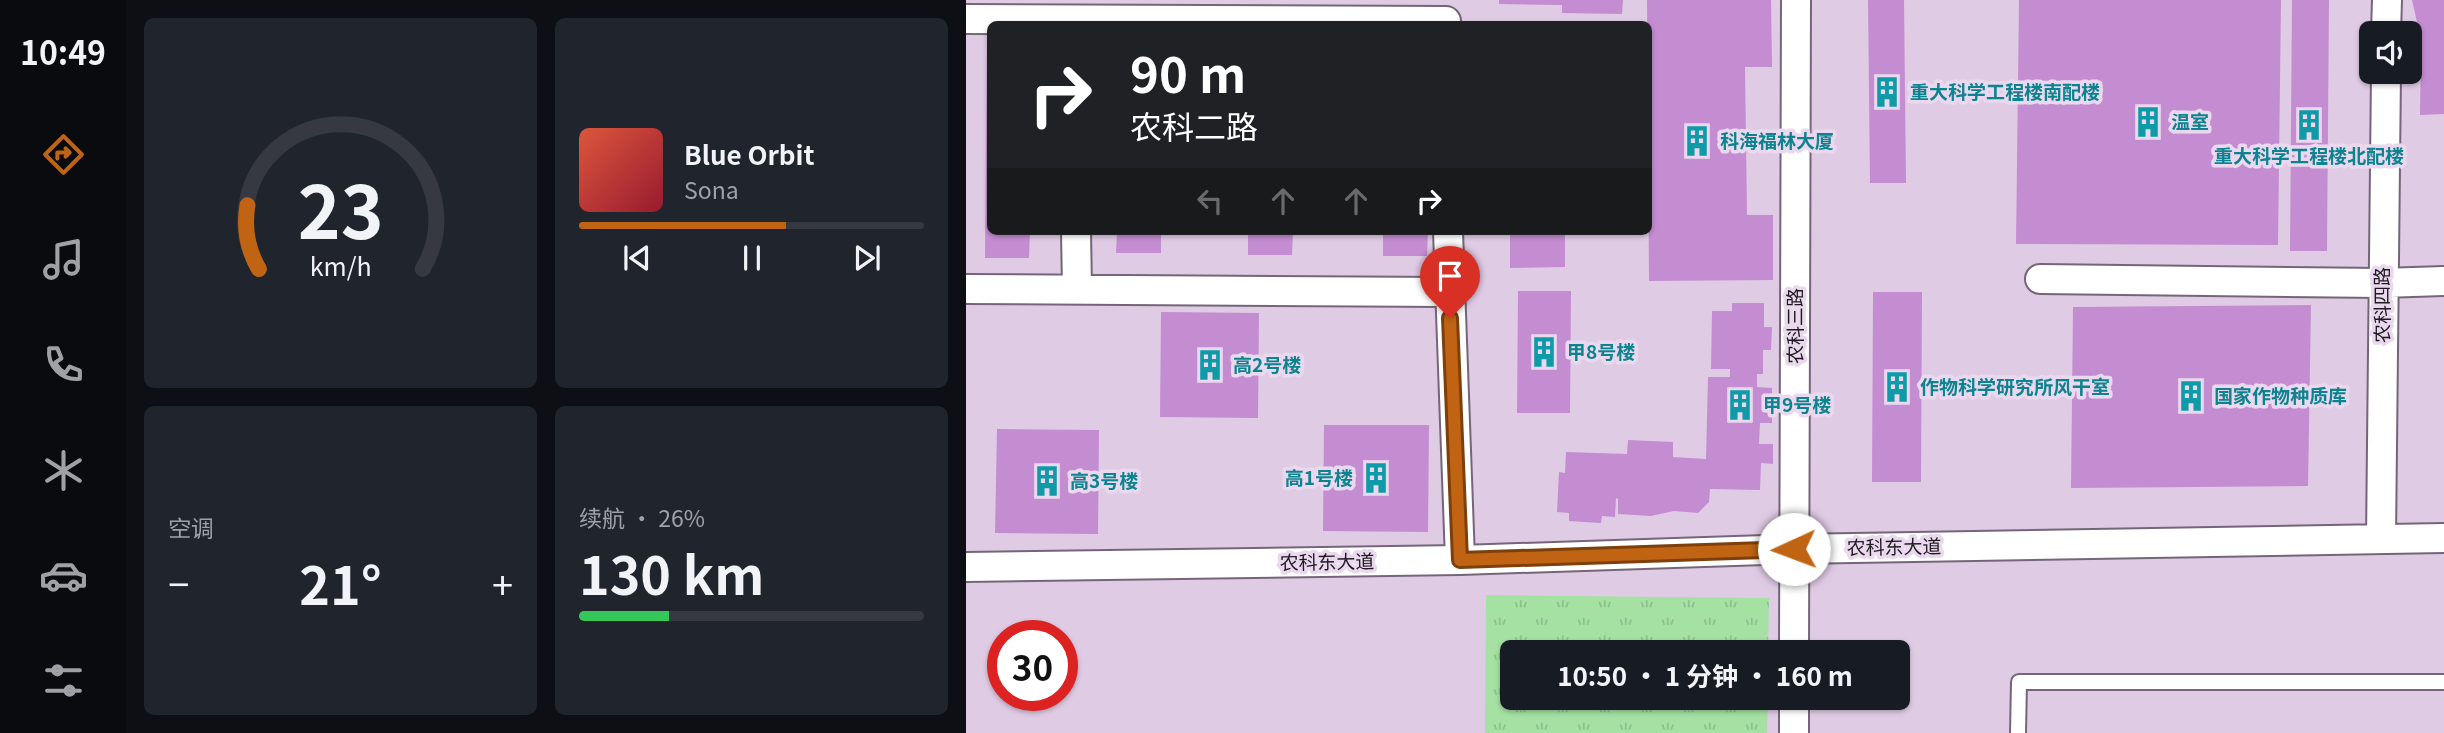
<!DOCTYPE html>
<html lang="zh">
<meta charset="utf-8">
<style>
body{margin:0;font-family:Georgia,"Noto Sans SC",serif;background:#20242c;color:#f1f3f6;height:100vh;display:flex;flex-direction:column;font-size:26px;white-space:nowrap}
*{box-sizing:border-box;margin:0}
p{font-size:23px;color:#9ea1a6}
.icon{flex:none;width:38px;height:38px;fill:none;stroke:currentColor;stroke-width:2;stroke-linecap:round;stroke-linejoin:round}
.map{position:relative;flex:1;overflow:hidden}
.panel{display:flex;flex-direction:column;gap:18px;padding:18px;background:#0d0f14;width:840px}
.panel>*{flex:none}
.hud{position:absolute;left:21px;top:21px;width:665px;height:214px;border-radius:10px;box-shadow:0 2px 5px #0004;background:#202124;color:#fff;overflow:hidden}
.fabs{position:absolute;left:1393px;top:21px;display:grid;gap:14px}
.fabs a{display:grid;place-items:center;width:63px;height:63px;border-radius:10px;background:#171b24;box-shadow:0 2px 5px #0004;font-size:35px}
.speed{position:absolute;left:21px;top:620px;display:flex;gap:14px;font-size:35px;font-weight:700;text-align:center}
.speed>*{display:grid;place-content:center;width:91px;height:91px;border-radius:50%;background:#171b24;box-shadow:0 2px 5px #0004;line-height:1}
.speed .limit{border:10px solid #d22;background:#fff;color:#111}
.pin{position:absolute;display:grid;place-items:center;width:60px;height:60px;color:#fff;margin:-72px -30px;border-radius:50% 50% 50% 0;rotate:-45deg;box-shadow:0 0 7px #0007}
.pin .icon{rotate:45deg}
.me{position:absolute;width:77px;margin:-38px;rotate:268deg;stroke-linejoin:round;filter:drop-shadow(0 0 5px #0008)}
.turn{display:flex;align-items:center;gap:24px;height:147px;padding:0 28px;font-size:32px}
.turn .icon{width:91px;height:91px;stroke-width:2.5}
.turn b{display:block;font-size:49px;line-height:60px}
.lanes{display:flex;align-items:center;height:66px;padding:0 28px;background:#0003;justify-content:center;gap:35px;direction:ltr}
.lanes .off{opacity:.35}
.big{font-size:52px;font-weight:700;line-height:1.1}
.panel .tile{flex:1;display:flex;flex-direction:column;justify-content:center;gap:10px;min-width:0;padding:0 24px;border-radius:10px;background:#20242c}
.panel .dial{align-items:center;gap:0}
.dial svg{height:182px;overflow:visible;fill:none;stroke:#363941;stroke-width:7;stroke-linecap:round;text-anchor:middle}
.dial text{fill:#f1f3f6;stroke:none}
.song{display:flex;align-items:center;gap:21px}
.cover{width:84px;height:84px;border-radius:10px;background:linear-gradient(135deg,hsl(10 70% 55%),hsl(350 70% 35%))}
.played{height:7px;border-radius:4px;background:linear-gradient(90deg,#c06312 60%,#363941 60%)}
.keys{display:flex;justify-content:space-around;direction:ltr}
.heat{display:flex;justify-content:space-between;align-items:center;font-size:38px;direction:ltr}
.charge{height:10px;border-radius:5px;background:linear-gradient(90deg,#34c759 26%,#363941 0)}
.panel .tiles{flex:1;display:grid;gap:18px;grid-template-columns:repeat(2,1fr)}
.trip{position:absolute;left:534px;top:640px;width:410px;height:70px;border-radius:10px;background:#171b24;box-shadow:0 2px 5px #0004;font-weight:700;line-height:70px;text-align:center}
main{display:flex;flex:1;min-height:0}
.menu{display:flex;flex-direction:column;width:126px;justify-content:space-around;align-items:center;background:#090b0e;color:#9ea1a6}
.menu .icon{width:49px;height:49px}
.menu .current{color:#c06312}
.menu b{font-size:32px;color:#f1f3f6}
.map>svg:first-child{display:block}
.built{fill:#e0cbe5;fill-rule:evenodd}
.grass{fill:url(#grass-tufts)}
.building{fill:#c48cd1}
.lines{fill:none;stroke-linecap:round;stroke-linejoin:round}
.service-casing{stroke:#746678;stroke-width:18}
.minor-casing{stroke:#746678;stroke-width:32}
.service{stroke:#fff;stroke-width:14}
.minor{stroke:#fff;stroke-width:28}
.route-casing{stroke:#7d400c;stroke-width:18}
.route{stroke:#c06312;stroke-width:12}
.labels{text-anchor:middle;stroke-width:7;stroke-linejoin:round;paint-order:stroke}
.culture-label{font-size:19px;font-weight:bold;fill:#0d838f;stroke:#ead9ee;text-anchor:start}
.street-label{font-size:19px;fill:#1e181f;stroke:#ead9ee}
</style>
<main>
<nav class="menu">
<b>10:49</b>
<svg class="icon current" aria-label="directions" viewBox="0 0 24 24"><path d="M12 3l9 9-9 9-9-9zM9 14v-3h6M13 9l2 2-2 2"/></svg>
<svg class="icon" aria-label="music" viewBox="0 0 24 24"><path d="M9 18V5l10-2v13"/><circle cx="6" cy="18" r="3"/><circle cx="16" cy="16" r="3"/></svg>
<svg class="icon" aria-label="phone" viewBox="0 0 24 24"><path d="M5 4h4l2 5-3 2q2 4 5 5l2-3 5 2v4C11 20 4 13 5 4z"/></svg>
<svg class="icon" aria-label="climate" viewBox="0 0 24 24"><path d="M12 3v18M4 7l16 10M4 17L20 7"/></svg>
<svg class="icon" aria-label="car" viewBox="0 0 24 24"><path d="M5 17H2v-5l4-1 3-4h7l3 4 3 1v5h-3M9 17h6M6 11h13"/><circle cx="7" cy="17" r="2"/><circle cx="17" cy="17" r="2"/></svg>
<svg class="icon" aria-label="filters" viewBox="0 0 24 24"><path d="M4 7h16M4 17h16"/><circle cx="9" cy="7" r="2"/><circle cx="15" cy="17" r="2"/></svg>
</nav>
<section class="panel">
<div class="tiles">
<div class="tile dial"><svg viewBox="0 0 100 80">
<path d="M14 69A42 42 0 1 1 86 69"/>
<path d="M14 69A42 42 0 0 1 9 41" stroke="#c06312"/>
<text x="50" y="56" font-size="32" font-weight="700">23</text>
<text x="50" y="72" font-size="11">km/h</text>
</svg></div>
<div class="tile">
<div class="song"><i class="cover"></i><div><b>Blue Orbit</b><p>Sona</p></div></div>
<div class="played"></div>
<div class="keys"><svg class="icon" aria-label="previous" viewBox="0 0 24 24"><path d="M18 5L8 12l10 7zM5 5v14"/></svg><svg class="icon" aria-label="pause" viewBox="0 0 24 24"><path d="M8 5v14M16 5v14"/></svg><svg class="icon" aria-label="next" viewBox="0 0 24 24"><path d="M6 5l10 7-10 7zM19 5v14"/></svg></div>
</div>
<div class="tile"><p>空调</p>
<div class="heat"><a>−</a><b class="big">21°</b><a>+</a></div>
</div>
<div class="tile"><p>续航 · 26%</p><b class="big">130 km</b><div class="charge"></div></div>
</div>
</section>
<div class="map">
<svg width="1478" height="733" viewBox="0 0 1478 733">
<defs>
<pattern id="grass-tufts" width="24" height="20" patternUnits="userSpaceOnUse" patternTransform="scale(1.75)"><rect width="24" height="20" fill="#a5e1a3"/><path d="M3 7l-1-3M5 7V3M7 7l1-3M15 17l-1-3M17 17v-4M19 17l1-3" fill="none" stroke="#8ec08c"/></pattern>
</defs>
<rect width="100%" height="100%" fill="#ead9ee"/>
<!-- built -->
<path class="built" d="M 0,0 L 1478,0 L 1478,733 L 0,733 ZM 24,24 L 682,24 L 682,231 L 24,231 ZM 1405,33 L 1444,33 L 1444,72 L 1405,72 ZM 37,635 L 96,635 L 96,695 L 37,695 ZM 546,653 L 931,653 L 931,698 L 546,698 Z"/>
<!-- grass -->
<path class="grass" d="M 520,595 L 803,598 L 802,653 L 546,653 L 546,698 L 802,698 L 801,733 L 519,733 Z"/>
<!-- building -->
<path class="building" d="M 533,0 L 657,0 L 656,14 L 596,13 L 596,5 L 533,4 Z
M 681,0 L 805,0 L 806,67 L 779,67 L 781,215 L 807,215 L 807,280 L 683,281 Z
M 902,0 L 938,0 L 940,183 L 904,183 Z
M 1053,0 L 1315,0 L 1312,245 L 1050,244 Z
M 1326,0 L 1363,0 L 1361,251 L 1324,251 Z
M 1446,0 L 1478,0 L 1478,114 L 1454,115 L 1455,40 Z
M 21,41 L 24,41 L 24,231 L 64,231 L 63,258 L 19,258 Z
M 151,231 L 195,231 L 195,253 L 150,253 Z
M 282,231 L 327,231 L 326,255 L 282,255 Z
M 417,231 L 462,231 L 461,256 L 417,256 Z
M 544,231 L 599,231 L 599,267 L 544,268 Z
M 552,291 L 605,291 L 604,413 L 551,413 Z
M 907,292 L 956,292 L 955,482 L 906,482 Z
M 766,303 L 798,303 L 798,327 L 806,327 L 805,350 L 797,350 L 797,374 L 791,374 L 791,387 L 806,388 L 806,423 L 794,423 L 793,444 L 807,444 L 807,464 L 795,463 L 794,490 L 744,489 L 743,502 L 732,513 L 708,511 L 685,516 L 652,514 L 652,499 L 650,498 L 649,517 L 636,516 L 635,523 L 603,521 L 603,513 L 591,512 L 593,472 L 599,473 L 600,452 L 661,454 L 662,440 L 707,442 L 707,457 L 740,459 L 742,377 L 764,377 L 764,369 L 745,369 L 746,311 L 766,311 Z
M 1345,305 L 1342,486 L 1105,488 L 1107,307 Z
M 195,312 L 293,313 L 292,418 L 194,417 Z
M 358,425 L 463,425 L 462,532 L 357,531 Z
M 31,429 L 133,430 L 132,534 L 29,533 Z"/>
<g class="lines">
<defs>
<path id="service" d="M 1052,733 L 1053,682 L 1478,682"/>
<path id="minor" d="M 0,19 L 480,21
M 1420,33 L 1421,0
M 110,231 L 111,289
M 482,231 L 494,560
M 1074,279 L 1416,283 L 1478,281
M 0,289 L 482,292
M 1415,539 L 1420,72
M 0,567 L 494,560 L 828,549 L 1478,538
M 828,653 L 830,0
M 828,733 L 828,698"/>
</defs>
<!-- service casing -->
<use href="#service" class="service-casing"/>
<!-- minor casing -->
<use href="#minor" class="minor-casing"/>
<!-- service -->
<use href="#service" class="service"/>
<!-- minor -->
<use href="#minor" class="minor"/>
</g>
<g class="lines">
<defs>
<path id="route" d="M 484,318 L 494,560 L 828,549"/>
</defs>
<!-- route casing -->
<use href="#route" class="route-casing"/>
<!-- route -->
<use href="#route" class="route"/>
</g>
<!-- icons -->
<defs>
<symbol id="building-bare" viewBox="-9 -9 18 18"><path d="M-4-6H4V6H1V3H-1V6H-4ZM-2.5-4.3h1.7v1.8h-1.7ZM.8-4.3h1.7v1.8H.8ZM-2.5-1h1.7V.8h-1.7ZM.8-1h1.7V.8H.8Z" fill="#0f9aa8" stroke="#ead9ee" stroke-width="2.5" paint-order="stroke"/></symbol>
</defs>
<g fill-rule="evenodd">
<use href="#building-bare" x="899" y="70" width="44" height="44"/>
<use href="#building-bare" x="1160" y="100" width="44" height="44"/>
<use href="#building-bare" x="1321" y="103" width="44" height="44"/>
<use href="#building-bare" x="709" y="119" width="44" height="44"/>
<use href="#building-bare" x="556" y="330" width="44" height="44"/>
<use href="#building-bare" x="222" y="343" width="44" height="44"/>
<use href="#building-bare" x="909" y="365" width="44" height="44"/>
<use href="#building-bare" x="1203" y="374" width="44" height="44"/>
<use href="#building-bare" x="752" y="383" width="44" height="44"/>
<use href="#building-bare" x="388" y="456" width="44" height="44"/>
<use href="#building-bare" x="59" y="459" width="44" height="44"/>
</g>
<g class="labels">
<!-- culture labels -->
<g class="culture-label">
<text x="944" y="99">重大科学工程楼南配楼</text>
<text x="1205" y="129">温室</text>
<text x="754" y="148">科海福林大厦</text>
<text x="1343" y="163" text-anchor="middle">重大科学工程楼北配楼</text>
<text x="601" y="359">甲8号楼</text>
<text x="267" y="372">高2号楼</text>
<text x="954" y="394">作物科学研究所风干室</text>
<text x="1248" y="403">国家作物种质库</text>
<text x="797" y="412">甲9号楼</text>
<text x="387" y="485" text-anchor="end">高1号楼</text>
<text x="104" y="488">高3号楼</text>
</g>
<!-- street labels -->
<g class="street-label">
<text transform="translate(1416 305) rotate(-90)" y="7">农科四路</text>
<text transform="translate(829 326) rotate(-90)" y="7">农科三路</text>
<text transform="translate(928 547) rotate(-1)" y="7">农科东大道</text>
<text transform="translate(361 562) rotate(-1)" y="7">农科东大道</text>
</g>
</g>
</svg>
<div class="fabs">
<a><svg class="icon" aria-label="sound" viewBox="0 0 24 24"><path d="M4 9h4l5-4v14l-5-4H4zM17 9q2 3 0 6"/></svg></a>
</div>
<div class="speed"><div class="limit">30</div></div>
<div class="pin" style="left:484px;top:318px;background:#d93025"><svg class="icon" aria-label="arrive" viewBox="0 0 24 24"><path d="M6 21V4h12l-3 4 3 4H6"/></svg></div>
<svg class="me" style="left:828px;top:549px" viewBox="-20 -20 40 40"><circle r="19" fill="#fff"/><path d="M0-13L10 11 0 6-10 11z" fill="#c06312"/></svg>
<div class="trip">10:50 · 1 分钟 · 160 m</div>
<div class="hud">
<div class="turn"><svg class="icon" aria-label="right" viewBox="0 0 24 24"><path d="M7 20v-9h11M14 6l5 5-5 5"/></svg><div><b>90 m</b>农科二路</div></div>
<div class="lanes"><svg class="icon off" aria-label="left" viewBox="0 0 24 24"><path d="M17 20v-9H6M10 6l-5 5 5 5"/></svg><svg class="icon off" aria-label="ahead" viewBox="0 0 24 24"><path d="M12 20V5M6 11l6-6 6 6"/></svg><svg class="icon off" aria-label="ahead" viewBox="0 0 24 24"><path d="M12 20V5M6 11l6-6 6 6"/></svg><svg class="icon" aria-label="right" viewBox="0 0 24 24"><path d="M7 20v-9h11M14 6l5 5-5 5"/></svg></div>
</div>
</div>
</main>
